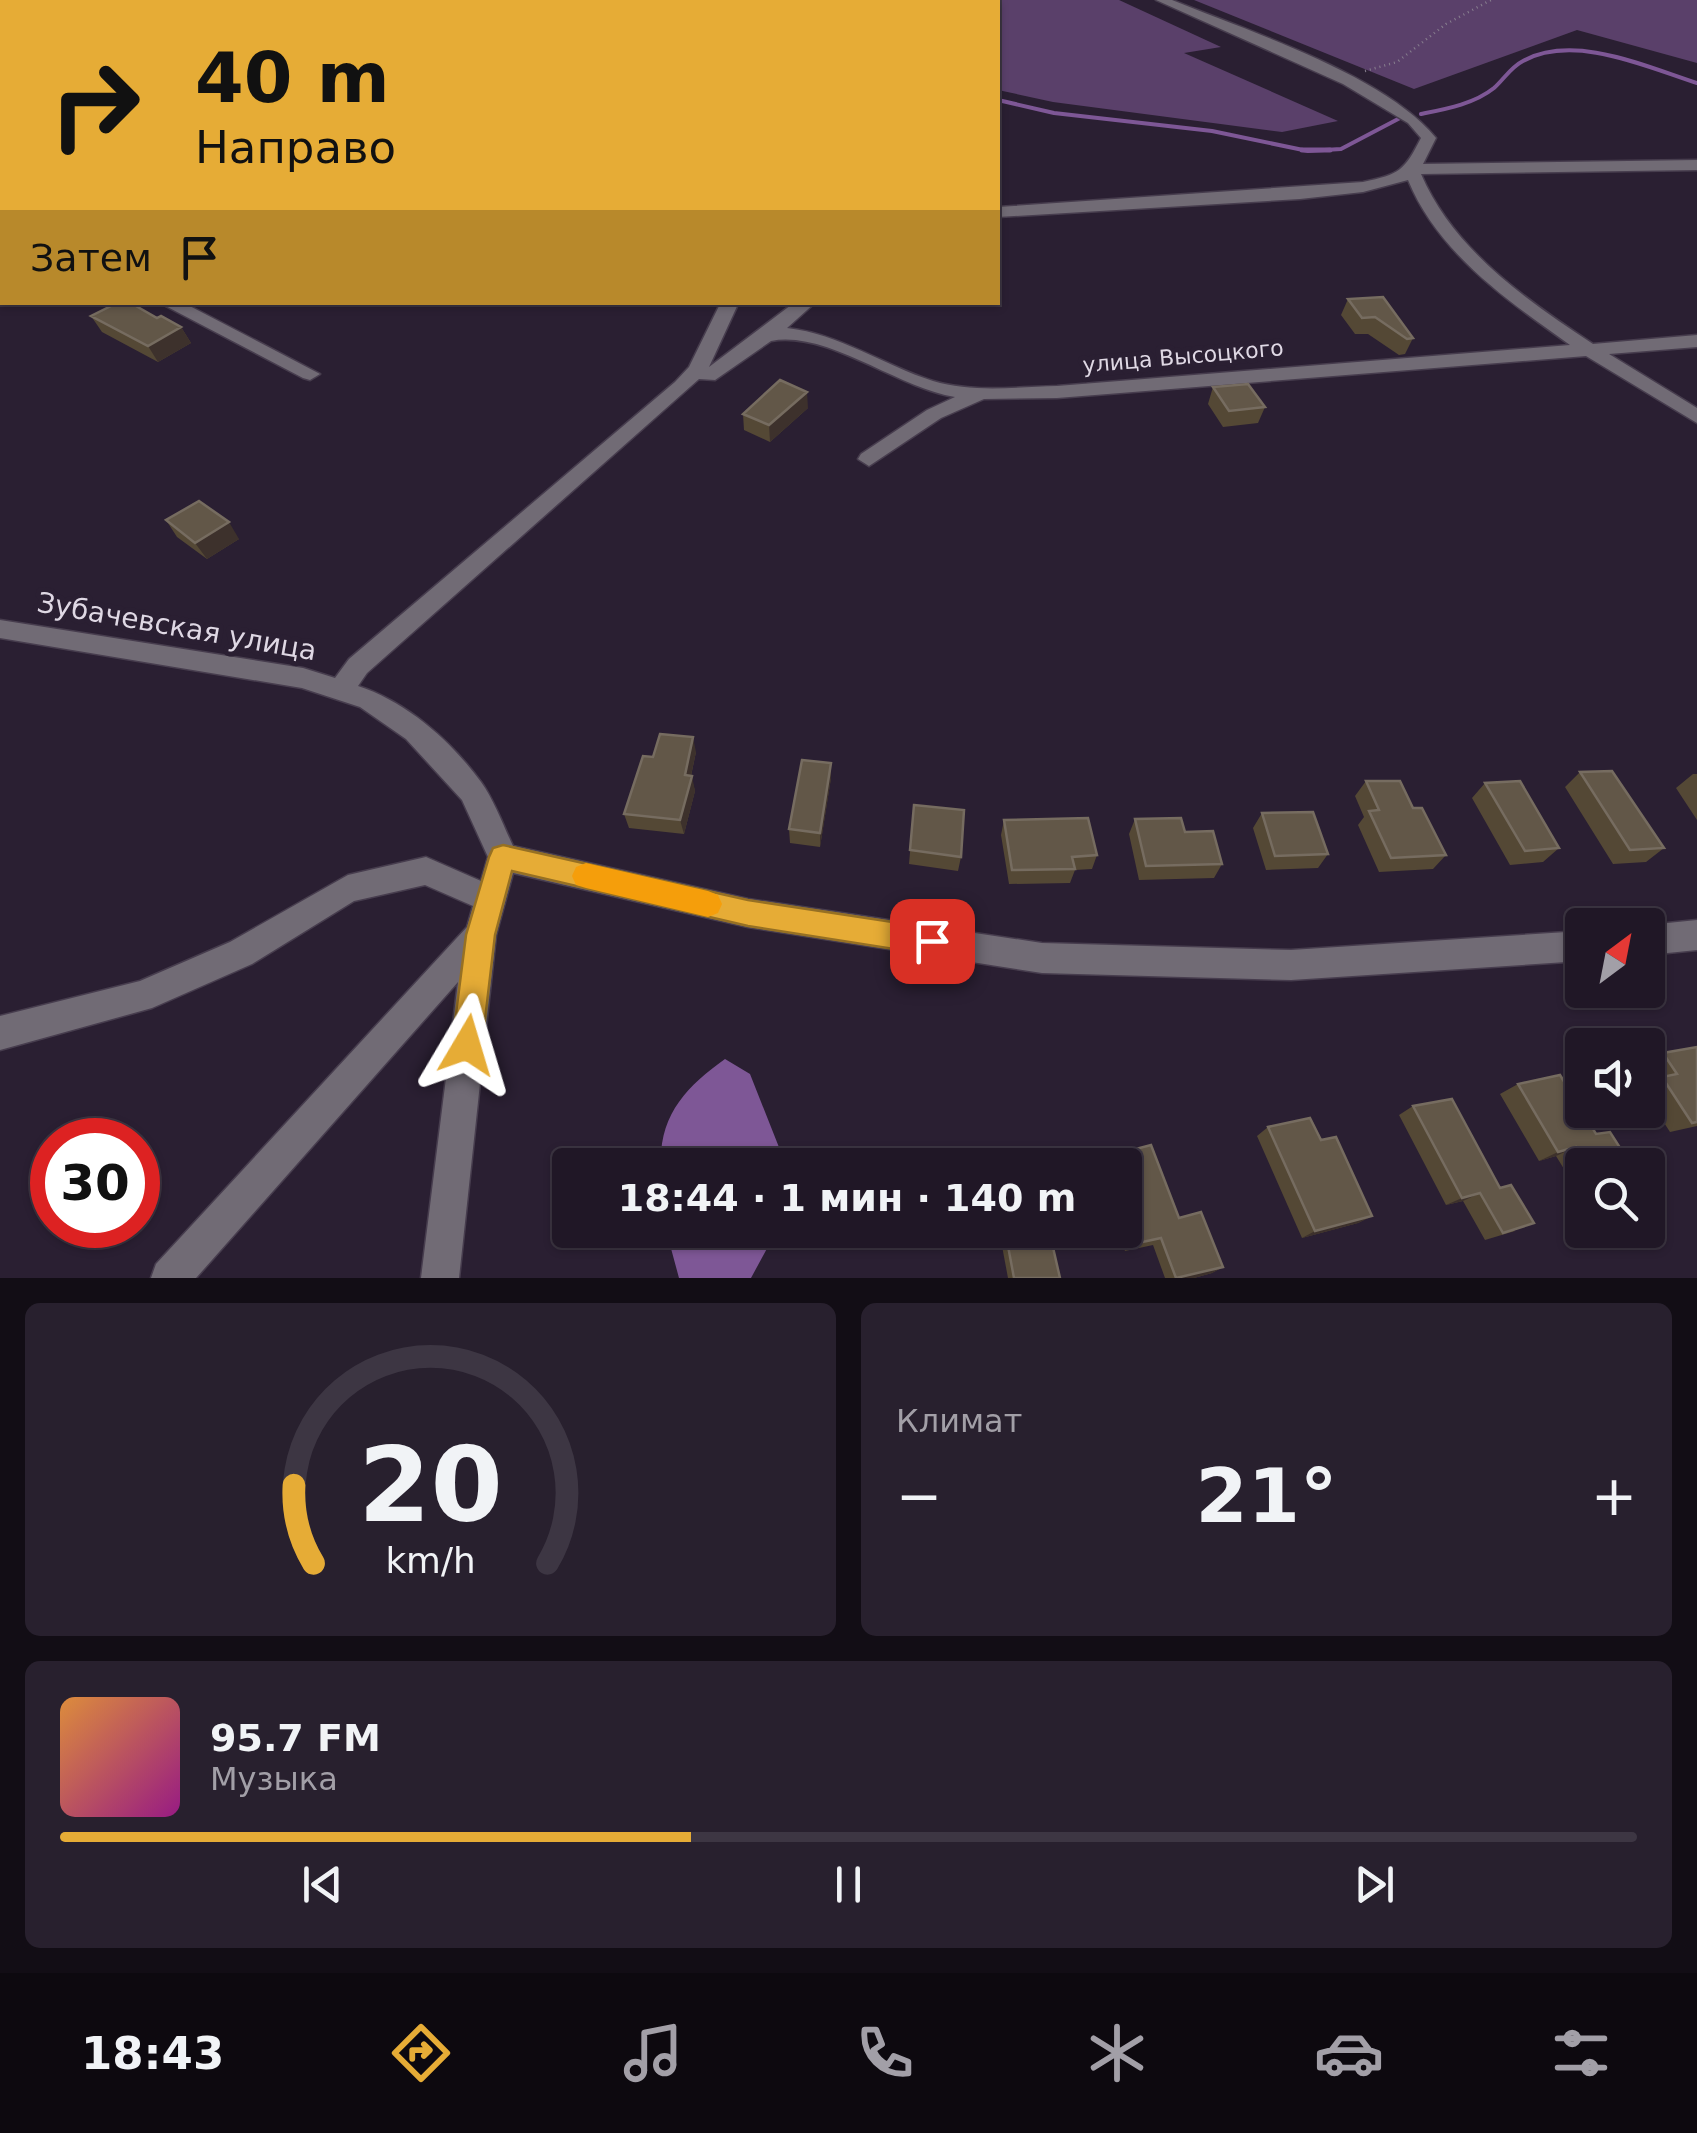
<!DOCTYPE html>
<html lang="ru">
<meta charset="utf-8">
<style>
body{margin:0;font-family:"DejaVu Sans",sans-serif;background:#28202e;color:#f1f3f6;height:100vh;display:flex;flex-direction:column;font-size:38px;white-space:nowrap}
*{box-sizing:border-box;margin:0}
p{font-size:32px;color:#a29fa7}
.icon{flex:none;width:55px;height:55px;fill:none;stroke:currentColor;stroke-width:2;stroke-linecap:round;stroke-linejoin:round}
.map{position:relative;height:1278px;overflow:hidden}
.details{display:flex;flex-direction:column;gap:25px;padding:25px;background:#120d15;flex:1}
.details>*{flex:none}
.top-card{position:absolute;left:0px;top:0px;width:1000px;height:305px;box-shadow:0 2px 8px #0004,0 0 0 2px #3d3643;background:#e6ac36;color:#111;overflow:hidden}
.needle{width:65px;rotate:32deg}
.buttons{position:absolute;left:1565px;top:908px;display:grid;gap:20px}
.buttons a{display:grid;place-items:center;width:100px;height:100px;border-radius:10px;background:#201726;box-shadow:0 2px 8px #0004,0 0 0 2px #3d3643;font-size:50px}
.speed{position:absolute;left:30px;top:1118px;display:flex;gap:20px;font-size:50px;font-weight:700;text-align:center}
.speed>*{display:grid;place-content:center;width:130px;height:130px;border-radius:50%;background:#201726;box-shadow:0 2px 8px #0004,0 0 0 2px #3d3643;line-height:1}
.speed .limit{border:15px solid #d22;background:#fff;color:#111}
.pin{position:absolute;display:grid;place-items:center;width:85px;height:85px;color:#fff;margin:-42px;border-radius:20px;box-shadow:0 5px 15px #0006}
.me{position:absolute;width:110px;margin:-55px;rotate:7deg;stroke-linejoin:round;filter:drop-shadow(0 0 8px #0008)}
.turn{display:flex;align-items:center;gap:35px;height:210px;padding:0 30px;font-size:45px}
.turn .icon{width:130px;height:130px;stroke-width:2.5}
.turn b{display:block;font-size:70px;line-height:85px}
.then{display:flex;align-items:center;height:95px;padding:0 30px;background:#0003;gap:20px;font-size:38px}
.big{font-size:75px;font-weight:800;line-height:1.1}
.details .card{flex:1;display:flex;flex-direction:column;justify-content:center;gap:15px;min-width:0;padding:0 35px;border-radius:15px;background:#28202e}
.details .dial{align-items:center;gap:0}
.dial svg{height:260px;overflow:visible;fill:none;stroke:#3d3643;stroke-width:7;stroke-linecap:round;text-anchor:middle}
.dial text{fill:#f1f3f6;stroke:none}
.song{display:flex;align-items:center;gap:30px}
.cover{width:120px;height:120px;border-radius:15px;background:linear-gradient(135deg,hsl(30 70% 55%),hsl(310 70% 35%))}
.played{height:10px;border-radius:5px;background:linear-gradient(90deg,#e6ac36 40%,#3d3643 40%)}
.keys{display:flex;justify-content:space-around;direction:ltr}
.heat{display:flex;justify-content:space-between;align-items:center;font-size:55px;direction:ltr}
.details .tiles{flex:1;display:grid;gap:25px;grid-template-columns:1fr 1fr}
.card:last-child{grid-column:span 2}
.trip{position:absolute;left:552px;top:1148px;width:590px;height:100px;border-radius:10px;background:#201726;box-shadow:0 2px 8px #0004,0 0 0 2px #3d3643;font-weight:800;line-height:100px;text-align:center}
.tabs{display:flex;height:160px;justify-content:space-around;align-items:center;background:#0d090f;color:#a29fa7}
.tabs .icon{width:70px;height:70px}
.tabs .active{color:#e6ac36}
.tabs b{font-size:45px;color:#f1f3f6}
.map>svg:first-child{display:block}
.green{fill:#5a406a}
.water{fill:#7e5796}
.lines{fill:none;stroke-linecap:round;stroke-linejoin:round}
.stream-far1{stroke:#7e5796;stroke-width:4}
.stream{stroke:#7e5796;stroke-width:5}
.minor-casing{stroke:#473d4e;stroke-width:3}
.path{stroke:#887f8f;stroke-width:2.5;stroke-dasharray:1 4;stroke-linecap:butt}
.minor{fill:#716b75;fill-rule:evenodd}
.wall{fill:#544835}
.shaded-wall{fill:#3d312c}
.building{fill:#625748;stroke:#766c60;stroke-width:2.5}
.route{fill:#e6ac36;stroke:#967023;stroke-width:2.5}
.slow{fill:#f59e0b}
.labels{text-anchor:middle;stroke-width:10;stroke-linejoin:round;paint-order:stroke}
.far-street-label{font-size:22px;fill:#dfd8e4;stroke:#2a1f32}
.street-label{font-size:28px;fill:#dfd8e4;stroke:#2a1f32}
</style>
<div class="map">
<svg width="1697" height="1278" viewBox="0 0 1697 1278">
<rect width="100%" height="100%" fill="#2a1f32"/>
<!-- green -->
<path class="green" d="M 848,0 L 1119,0 L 1221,47 L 1184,53 L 1338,121 L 1282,132 L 1053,102 L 998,90 L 998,2 L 843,2 Z
M 1194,0 L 1697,0 L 1697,63 L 1577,30 L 1414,89 Z"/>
<!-- water -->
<path class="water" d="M 725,1059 L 750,1074 L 786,1165 L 661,1165 C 659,1115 687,1086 725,1059 Z
M 666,1230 L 777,1230 L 751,1278 L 679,1278 Z"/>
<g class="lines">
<!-- stream-far1 -->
<path class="stream-far1" d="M 390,0 L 420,0
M 430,0 L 451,2
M 998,100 L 1054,113 L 1212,131 L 1308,151 L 1341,149 L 1400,118
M 1421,114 C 1446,109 1474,104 1494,88 C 1504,79 1511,67 1523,61 C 1574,33 1647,67 1697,83"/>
<!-- stream -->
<path class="stream" d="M 1302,150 L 1330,150"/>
<defs>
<path id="minor" d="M 294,0 L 314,0 L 315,2 L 296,2 Z
M 1156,0 L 1172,0 C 1248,31 1385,75 1436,138 L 1423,164 L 1697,160 L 1697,170 L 1421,174 C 1453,249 1526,300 1593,344 L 1697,335 L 1697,347 L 1609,354 L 1697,408 L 1697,423 L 1586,356 L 1057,398 L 984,399 L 941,418 L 869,466 L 858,459 L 861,454 L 927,410 L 955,397 C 897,388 827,330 771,341 L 715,380 L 699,379 L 367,673 L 358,686 C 407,702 451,741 481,782 C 494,800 503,825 513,846 L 748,899 L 1042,943 L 1291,950 L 1582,931 L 1582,961 L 1291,980 L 1042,973 L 748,927 L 513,873 L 496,935 L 459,1278 L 421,1278 L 458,982 L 196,1278 L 151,1278 L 156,1264 L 467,927 L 473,906 L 425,885 L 354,901 L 252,964 L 152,1008 L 0,1050 L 0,1016 L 140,981 L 230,942 L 348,875 L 426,857 L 481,881 L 488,857 L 462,800 L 406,739 L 360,707 L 302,688 L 0,638 L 0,620 L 303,668 L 335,678 L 349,659 L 675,382 L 689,367 L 721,302 L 739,302 L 709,367 L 795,302 L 816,302 L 787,328 C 840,334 883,365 933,381 C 972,393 1017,387 1057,386 L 1570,345 C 1508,301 1438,253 1408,180 L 1363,192 L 1300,199 L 998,217 L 998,207 L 1363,182 C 1400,174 1404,171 1421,138 L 1408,123 L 1343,84 Z
M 0,4 L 2,5 L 2,12 L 0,12 Z
M 2,180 L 2,190 L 0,191 L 0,181 Z
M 0,213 L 2,214 L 2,225 L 0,224 Z
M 158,302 L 182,302 L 320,374 L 310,380 L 303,378 Z
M 1697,920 L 1697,950 L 1648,955 L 1648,925 Z"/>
</defs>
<!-- minor casing -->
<use href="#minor" class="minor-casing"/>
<!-- path -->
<path class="path" d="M 1365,71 L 1397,62 L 1446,24 L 1491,0"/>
<!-- minor -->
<use href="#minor" class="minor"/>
</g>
<!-- wall -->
<path class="wall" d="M 1348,299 L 1413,338 L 1405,354 L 1399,355 L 1368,334 L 1355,334 L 1341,315 Z
M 91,316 L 157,318 L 181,327 L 191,343 L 158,362 L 102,332 Z
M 1213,387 L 1265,407 L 1258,423 L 1223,427 L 1208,404 Z
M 808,408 L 770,442 L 744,430 L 743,414 Z
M 166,520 L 239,539 L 207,559 L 177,537 Z
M 696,752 L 691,776 L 695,791 L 684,834 L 629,828 L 624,814 L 653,757 Z
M 1580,772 L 1664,848 L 1646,862 L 1613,864 L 1565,787 Z
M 1693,774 L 1697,774 L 1697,820 L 1676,788 Z
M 831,778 L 820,847 L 790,843 L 789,829 Z
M 1366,781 L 1413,808 L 1446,855 L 1433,869 L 1379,872 L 1358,825 L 1364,817 L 1355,796 Z
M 1485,783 L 1559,848 L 1543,862 L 1510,865 L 1472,798 Z
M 914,805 L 961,857 L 958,871 L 909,864 Z
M 1262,813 L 1328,854 L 1318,868 L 1266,870 L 1253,828 Z
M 1135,819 L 1185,832 L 1222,864 L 1214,878 L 1139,880 L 1129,834 Z
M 1004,820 L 1097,855 L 1092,869 L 1075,870 L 1070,883 L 1009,884 L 1001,835 Z
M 1697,1047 L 1697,1126 L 1670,1132 L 1648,1098 L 1648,1084 L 1654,1081 L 1648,1072 L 1648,1061 L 1663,1053 Z
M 1518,1084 L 1596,1134 L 1631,1165 L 1582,1165 L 1582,1195 L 1580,1195 L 1556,1156 L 1539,1161 L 1500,1094 Z
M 1413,1106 L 1515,1231 L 1485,1240 L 1463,1201 L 1446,1205 L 1399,1115 Z
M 1268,1127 L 1321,1140 L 1372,1216 L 1358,1223 L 1302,1238 L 1257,1136 Z
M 1151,1145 L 1179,1218 L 1201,1212 L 1223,1267 L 1212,1273 L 1194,1278 L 1165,1278 L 1153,1245 L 1125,1251 L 1118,1230 L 1125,1230 L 1125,1165 L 1096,1165 L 1101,1158 Z
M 999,1230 L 1049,1230 L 1060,1278 L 1008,1278 Z"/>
<!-- shaded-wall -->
<path class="shaded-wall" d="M 181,327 L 191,343 L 158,362 L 148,346 Z
M 807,392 L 808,408 L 770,442 L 769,425 Z
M 229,522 L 239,539 L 207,559 L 195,543 Z
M 693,737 L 696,752 L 688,789 L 692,776 L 695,791 L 684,834 L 680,820 L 685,775 Z
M 831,763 L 831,778 L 820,847 L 820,833 Z
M 1576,1147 L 1556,1156 L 1539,1161 L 1558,1152 Z
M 1480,1193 L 1463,1201 L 1446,1205 L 1462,1198 Z
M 1372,1216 L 1358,1223 L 1302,1238 L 1315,1231 Z
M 1223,1267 L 1212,1273 L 1194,1278 L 1180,1278 Z"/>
<!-- building -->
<path class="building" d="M 1383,297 L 1413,338 L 1407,339 L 1375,317 L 1362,318 L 1348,299 Z
M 119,302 L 129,302 L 157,318 L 161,316 L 181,327 L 148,346 L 91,316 Z
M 780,380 L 807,392 L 769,425 L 743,414 Z
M 1248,384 L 1265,407 L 1229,411 L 1213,387 Z
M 199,501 L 229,522 L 195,543 L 166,520 Z
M 660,734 L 693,737 L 685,775 L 692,776 L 680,820 L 624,814 L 643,756 L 653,757 Z
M 802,760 L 831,763 L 820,833 L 789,829 Z
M 1612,771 L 1664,848 L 1630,850 L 1580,772 Z
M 1366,781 L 1400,781 L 1413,808 L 1422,808 L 1446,855 L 1391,858 L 1369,811 L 1379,810 Z
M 1520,781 L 1559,848 L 1525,851 L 1485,783 Z
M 914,805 L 964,810 L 961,857 L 910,850 Z
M 1313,812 L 1328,854 L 1275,856 L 1262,813 Z
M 1088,818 L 1097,855 L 1072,857 L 1075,869 L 1012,870 L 1004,820 Z
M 1181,818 L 1185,832 L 1213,831 L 1222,864 L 1146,866 L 1135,819 Z
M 1697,1047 L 1697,1122 L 1692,1123 L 1662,1077 L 1677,1074 L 1663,1053 Z
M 1560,1075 L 1596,1134 L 1610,1132 L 1631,1165 L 1587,1165 L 1576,1147 L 1558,1152 L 1518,1084 Z
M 1452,1099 L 1500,1188 L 1511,1185 L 1534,1223 L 1503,1233 L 1480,1193 L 1462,1198 L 1413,1106 Z
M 1310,1118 L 1321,1140 L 1336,1137 L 1372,1216 L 1315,1231 L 1268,1127 Z
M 1151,1145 L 1179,1218 L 1201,1212 L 1223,1267 L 1176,1278 L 1161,1238 L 1133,1244 L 1125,1222 L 1125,1165 L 1104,1165 L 1101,1158 Z
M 1005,1230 L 1049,1230 L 1060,1278 L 1014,1278 Z"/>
<!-- route -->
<path class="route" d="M 503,845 L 748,900 L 932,928 L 942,932 L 946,941 L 942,951 L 932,955 L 748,926 L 512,871 L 495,935 L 482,1045 L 478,1056 L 467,1060 L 456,1056 L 452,1045 L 466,935 L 489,857 L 493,848 Z"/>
<!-- slow -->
<path class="slow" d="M 586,863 L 708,891 L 718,895 L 722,904 L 718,913 L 708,917 L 586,888 L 576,885 L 572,876 L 576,867 Z"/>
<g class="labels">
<!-- far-street labels -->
<g class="far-street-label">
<text transform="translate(1183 356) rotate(-5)" y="8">улица Высоцкого</text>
</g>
<!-- street labels -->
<g class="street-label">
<text transform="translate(177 626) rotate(10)" y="10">Зубачевская улица</text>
</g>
</g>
</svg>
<div class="buttons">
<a><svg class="needle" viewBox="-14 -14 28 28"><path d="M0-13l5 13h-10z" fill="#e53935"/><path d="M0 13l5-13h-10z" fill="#a29fa7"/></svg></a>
<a><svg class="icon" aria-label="sound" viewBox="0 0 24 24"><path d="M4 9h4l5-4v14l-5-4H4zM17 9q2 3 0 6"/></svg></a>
<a><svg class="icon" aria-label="search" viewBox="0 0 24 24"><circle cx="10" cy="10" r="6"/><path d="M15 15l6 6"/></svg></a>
</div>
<div class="speed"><div class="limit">30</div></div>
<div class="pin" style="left:932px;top:941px;background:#d93025"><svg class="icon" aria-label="arrive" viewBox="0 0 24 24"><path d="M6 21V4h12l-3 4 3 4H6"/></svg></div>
<svg class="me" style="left:467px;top:1045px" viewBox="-20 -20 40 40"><path d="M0-17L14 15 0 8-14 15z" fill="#e6ac36" stroke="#fff" stroke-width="4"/></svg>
<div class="trip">18:44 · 1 мин · 140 m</div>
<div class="top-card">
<div class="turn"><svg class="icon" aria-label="right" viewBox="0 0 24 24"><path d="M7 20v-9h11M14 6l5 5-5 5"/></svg><div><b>40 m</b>Направо</div></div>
<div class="then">Затем<svg class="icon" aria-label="arrive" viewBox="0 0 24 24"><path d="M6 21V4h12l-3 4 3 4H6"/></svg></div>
</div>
</div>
<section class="details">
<div class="tiles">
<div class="card dial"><svg viewBox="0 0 100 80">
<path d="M14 69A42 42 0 1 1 86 69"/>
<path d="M14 69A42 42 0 0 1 8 45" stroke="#e6ac36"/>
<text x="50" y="56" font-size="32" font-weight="700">20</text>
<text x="50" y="72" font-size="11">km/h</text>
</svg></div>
<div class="card"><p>Климат</p>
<div class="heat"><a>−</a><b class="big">21°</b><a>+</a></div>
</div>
<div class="card">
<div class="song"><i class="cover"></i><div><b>95.7 FM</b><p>Музыка</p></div></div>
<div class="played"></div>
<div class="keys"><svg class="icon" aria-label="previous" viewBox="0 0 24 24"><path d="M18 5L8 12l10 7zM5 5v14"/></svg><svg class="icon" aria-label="pause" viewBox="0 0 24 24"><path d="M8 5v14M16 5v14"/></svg><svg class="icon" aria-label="next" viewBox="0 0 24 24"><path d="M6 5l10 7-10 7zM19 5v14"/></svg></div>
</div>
</div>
</section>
<nav class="tabs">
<b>18:43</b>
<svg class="icon active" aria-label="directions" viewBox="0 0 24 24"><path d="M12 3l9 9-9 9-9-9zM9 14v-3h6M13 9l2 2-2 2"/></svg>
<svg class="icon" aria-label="music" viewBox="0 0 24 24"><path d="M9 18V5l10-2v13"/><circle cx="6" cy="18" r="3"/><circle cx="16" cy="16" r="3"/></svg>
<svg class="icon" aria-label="phone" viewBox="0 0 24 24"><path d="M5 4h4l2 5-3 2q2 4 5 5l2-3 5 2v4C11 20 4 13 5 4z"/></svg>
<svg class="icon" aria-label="climate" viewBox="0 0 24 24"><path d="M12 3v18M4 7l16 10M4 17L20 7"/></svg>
<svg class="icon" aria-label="car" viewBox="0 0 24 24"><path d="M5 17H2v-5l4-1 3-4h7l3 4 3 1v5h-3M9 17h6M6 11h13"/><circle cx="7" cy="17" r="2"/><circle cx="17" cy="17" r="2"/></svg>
<svg class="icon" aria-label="filters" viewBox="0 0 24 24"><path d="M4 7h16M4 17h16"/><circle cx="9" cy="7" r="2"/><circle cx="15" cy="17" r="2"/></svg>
</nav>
